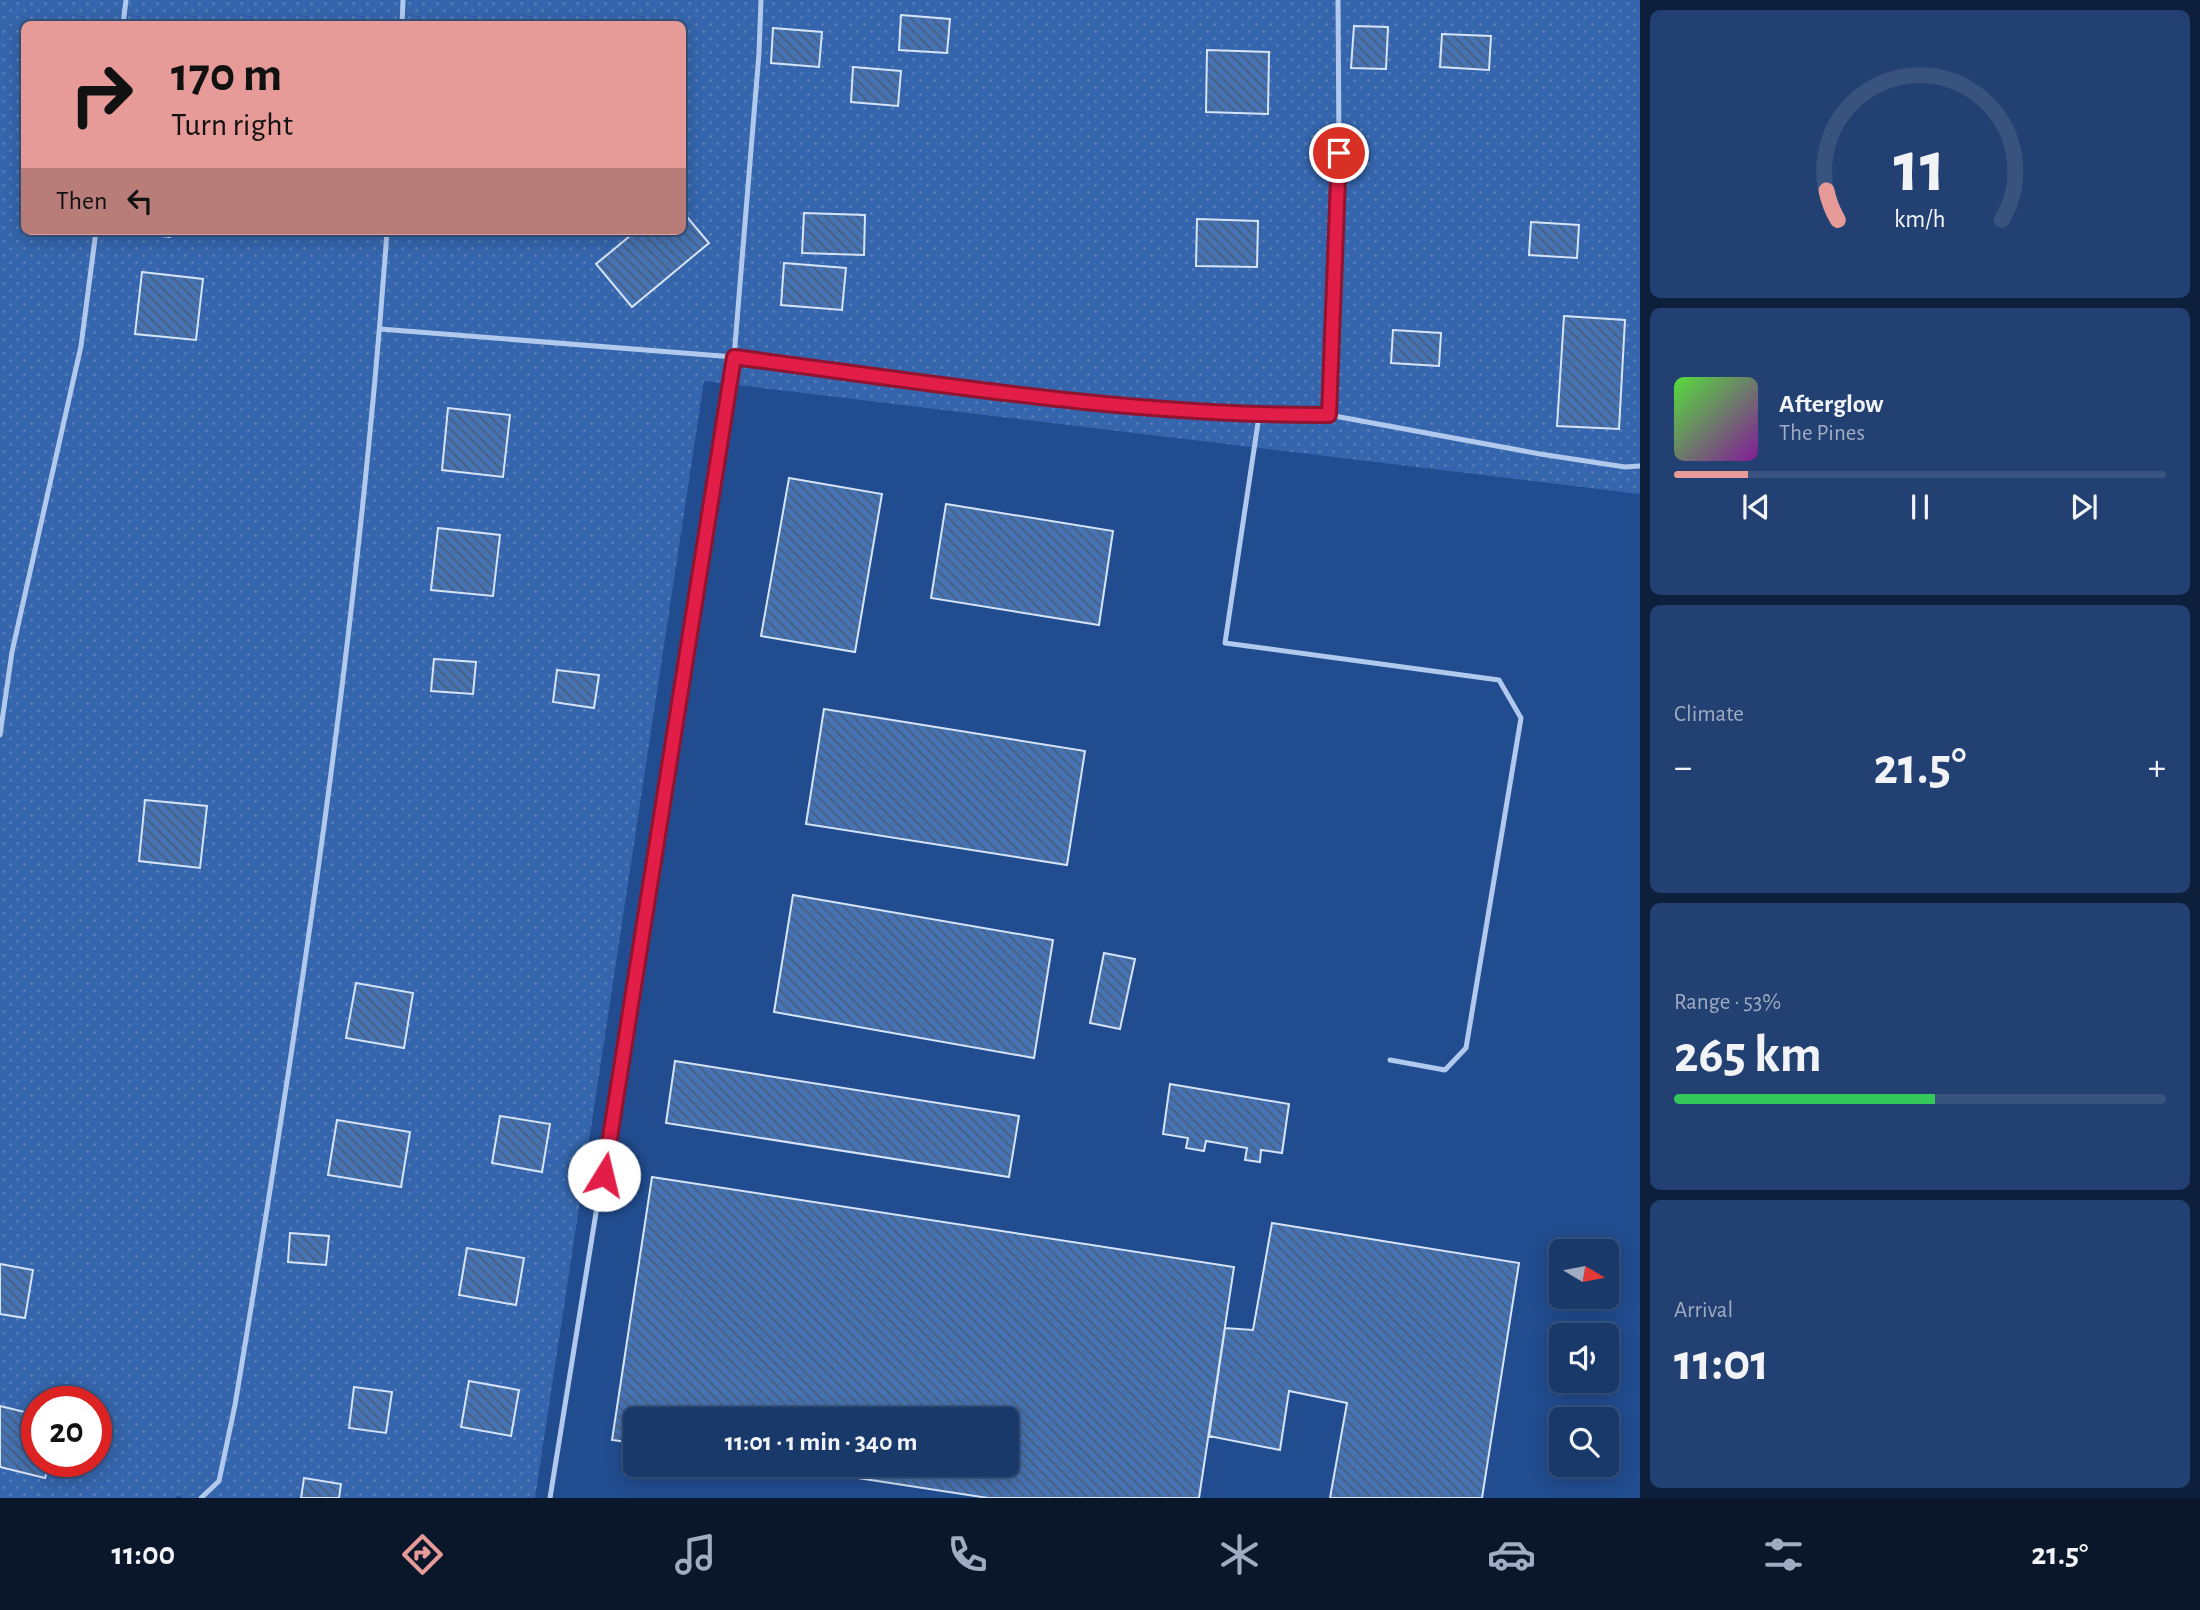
<!DOCTYPE html>
<meta charset="utf-8">
<style>
body{margin:0;font-family:"Alegreya Sans",sans-serif;background:#224071;color:#f1f3f6;height:100vh;display:flex;flex-direction:column;font-size:26px;white-space:nowrap}
*{box-sizing:border-box;margin:0}
p{font-size:23px;color:#9facc1}
.icon{flex:none;width:38px;height:38px;fill:none;stroke:currentColor;stroke-width:2;stroke-linecap:round;stroke-linejoin:round}
.map{position:relative;flex:1;overflow:hidden}
.panel{display:flex;flex-direction:column;gap:10px;padding:10px;background:#0e1f3b;width:560px}
.panel>*{flex:none}
.hud{position:absolute;left:21px;top:21px;width:665px;height:214px;border-radius:10px;box-shadow:0 4px 18px #0003,0 0 0 2px #37537e;background:#e69b98;color:#111;overflow:hidden}
.needle{width:46px;rotate:100deg}
.tools{position:absolute;left:1549px;top:1239px;display:grid;gap:14px}
.tools a{display:grid;place-items:center;width:70px;height:70px;border-radius:10px;background:#19396b;box-shadow:0 4px 18px #0003,0 0 0 2px #37537e;font-size:35px}
.speed{position:absolute;left:21px;top:1386px;display:flex;gap:14px;font-size:35px;font-weight:700;text-align:center}
.speed>*{display:grid;place-content:center;width:91px;height:91px;border-radius:50%;background:#19396b;box-shadow:0 4px 18px #0003,0 0 0 2px #37537e;line-height:1}
.speed .limit{border:10px solid #d22;background:#fff;color:#111}
.pin{position:absolute;display:grid;place-items:center;width:60px;height:60px;color:#fff;margin:-30px;border:4px solid #fff;border-radius:50%;box-shadow:0 2px 7px #0007}
.me{position:absolute;width:77px;margin:-38px;rotate:9deg;stroke-linejoin:round;filter:drop-shadow(0 0 5px #0008)}
.turn{display:flex;align-items:center;gap:24px;height:147px;padding:0 35px;font-size:32px}
.turn .icon{width:91px;height:91px;stroke-width:2.5}
.turn b{display:block;font-size:49px;line-height:60px}
.then{display:flex;align-items:center;height:66px;padding:0 35px;background:#0003;gap:14px;font-size:26px}
.big{font-size:52px;font-weight:700;line-height:1.1}
.panel .widget{flex:1;display:flex;flex-direction:column;justify-content:center;gap:10px;min-width:0;padding:0 24px;border-radius:10px;background:#224071}
.panel .dial{align-items:center;gap:0}
.dial svg{height:182px;overflow:visible;fill:none;stroke:#37537e;stroke-width:7;stroke-linecap:round;text-anchor:middle}
.dial text{fill:#f1f3f6;stroke:none}
.song{display:flex;align-items:center;gap:21px}
.cover{width:84px;height:84px;border-radius:10px;background:linear-gradient(135deg,hsl(110 70% 55%),hsl(290 70% 35%))}
.played{height:7px;border-radius:4px;background:linear-gradient(90deg,#e69b98 15%,#37537e 15%)}
.keys{display:flex;justify-content:space-around;direction:ltr}
.heat{display:flex;justify-content:space-between;align-items:center;font-size:38px;direction:ltr}
.charge{height:10px;border-radius:5px;background:linear-gradient(90deg,#34c759 53%,#37537e 0)}
.trip{position:absolute;left:623px;top:1407px;width:396px;height:70px;border-radius:10px;background:#19396b;box-shadow:0 4px 18px #0003,0 0 0 2px #37537e;font-weight:700;line-height:70px;text-align:center}
.menu{display:flex;height:112px;justify-content:space-around;align-items:center;background:#0a172b;color:#9facc1}
.menu .icon{width:49px;height:49px}
.menu .active{color:#e69b98}
.menu b{font-size:32px;color:#f1f3f6}
main{display:flex;flex:1;min-height:0}
.map>svg:first-child{display:block}
.garden{fill:url(#garden-dots);fill-rule:evenodd}
.building{fill:url(#building-back-hatch);stroke:#d6e4f9;stroke-width:2}
.lines{fill:none;stroke-linecap:round;stroke-linejoin:round}
.lane{stroke:#b1c9ec;stroke-width:5}
.route-casing{stroke:#92132f;stroke-width:18}
.route{stroke:#e11d48;stroke-width:12}
</style>
<main>
<div class="map">
<svg width="1640" height="1498" viewBox="0 0 1640 1498">
<defs>
<pattern id="garden-dots" width="8" height="8" patternUnits="userSpaceOnUse" patternTransform="scale(1.75)"><rect width="8" height="8" fill="#3565ac"/><path d="M2 2h.1M6 6h.1" fill="none" stroke="#537cb8" stroke-width="1.8" stroke-linecap="round"/></pattern>
<pattern id="building-back-hatch" width="6" height="6" patternUnits="userSpaceOnUse" patternTransform="scale(1.75)"><rect width="6" height="6" fill="#4673b4"/><path d="M-1 5l2 2M0 0l6 6M5-1l2 2" fill="none" stroke="#495e7b"/></pattern>
</defs>
<rect width="100%" height="100%" fill="#214c8f"/>
<!-- garden -->
<path class="garden" d="M 0,0 L 1640,0 L 1640,494 L 704,381 L 535,1498 L 182,1498 L 179,1495 L 175,1498 L 0,1498 ZM 24,24 L 682,24 L 682,231 L 24,231 ZM 37,1402 L 96,1402 L 96,1461 L 37,1461 Z"/>
<!-- building -->
<path class="building" d="M 901,15 L 950,19 L 947,53 L 899,50 Z
M 1354,26 L 1388,27 L 1386,69 L 1351,68 Z
M 773,28 L 822,32 L 819,67 L 771,63 Z
M 1442,34 L 1491,36 L 1489,70 L 1440,67 Z
M 1207,50 L 1269,52 L 1268,114 L 1206,112 Z
M 853,67 L 901,71 L 898,106 L 851,102 Z
M 682,211 L 709,243 L 632,307 L 596,264 L 636,231 L 682,231 Z
M 804,213 L 865,215 L 864,255 L 802,253 Z
M 1197,219 L 1258,221 L 1257,267 L 1196,266 Z
M 1531,222 L 1579,225 L 1577,258 L 1529,255 Z
M 112,231 L 171,231 L 170,237 Z
M 784,263 L 846,268 L 842,310 L 781,305 Z
M 142,272 L 203,279 L 196,340 L 135,334 Z
M 1564,316 L 1625,320 L 1619,429 L 1557,426 Z
M 1393,330 L 1441,333 L 1439,366 L 1391,363 Z
M 448,408 L 510,415 L 503,477 L 442,470 Z
M 789,478 L 882,494 L 855,652 L 761,636 Z
M 946,504 L 1113,531 L 1099,625 L 931,598 Z
M 438,528 L 500,535 L 493,596 L 431,590 Z
M 434,659 L 476,662 L 473,694 L 431,691 Z
M 557,670 L 599,675 L 594,708 L 553,702 Z
M 824,709 L 1085,751 L 1067,865 L 806,824 Z
M 145,800 L 207,806 L 200,868 L 139,861 Z
M 793,895 L 1053,940 L 1034,1058 L 774,1012 Z
M 1104,953 L 1135,959 L 1120,1029 L 1090,1023 Z
M 356,983 L 413,993 L 404,1048 L 346,1038 Z
M 675,1061 L 1019,1116 L 1009,1177 L 666,1123 Z
M 1170,1084 L 1289,1104 L 1282,1153 L 1261,1150 L 1260,1162 L 1245,1160 L 1247,1148 L 1206,1141 L 1204,1151 L 1186,1148 L 1188,1138 L 1163,1134 Z
M 500,1116 L 550,1124 L 542,1172 L 492,1163 Z
M 337,1120 L 410,1132 L 401,1187 L 328,1175 Z
M 652,1177 L 1234,1267 L 1199,1498 L 988,1498 L 773,1465 L 1006,1465 L 1006,1419 L 635,1419 L 635,1443 L 612,1440 Z
M 1272,1223 L 1519,1263 L 1482,1498 L 1330,1498 L 1347,1403 L 1289,1391 L 1280,1450 L 1209,1436 L 1225,1328 L 1253,1330 Z
M 290,1233 L 329,1236 L 326,1265 L 288,1262 Z
M 467,1248 L 524,1258 L 516,1305 L 459,1295 Z
M 0,1264 L 33,1270 L 25,1318 L 0,1314 Z
M 469,1381 L 519,1390 L 511,1436 L 461,1427 Z
M 354,1387 L 392,1392 L 386,1433 L 349,1428 Z
M 0,1406 L 37,1415 L 37,1461 L 50,1461 L 45,1478 L 0,1467 Z
M 304,1478 L 341,1484 L 339,1498 L 301,1498 Z"/>
<g class="lines">
<!-- lane -->
<path class="lane" d="M 123,24 L 126,0
M 402,24 L 403,0
M 380,329 L 734,357 L 1100,404 L 1259,416 L 1329,415 L 1540,454 L 1625,467 L 1640,466
M 1329,415 L 1339,153 L 1338,0
M 1259,416 L 1225,643 L 1499,680 L 1521,718 L 1466,1048 L 1445,1070 L 1390,1060
M 0,735 L 12,652 L 81,346 L 96,231
M 201,1498 L 219,1481 L 235,1405 C 300,1016 359,624 387,231
M 550,1498 L 734,357 L 759,53 L 761,0"/>
</g>
<g class="lines">
<defs>
<path id="route" d="M 604,1175 L 734,357 C 931,383 1130,416 1329,415 L 1339,153"/>
</defs>
<!-- route casing -->
<use href="#route" class="route-casing"/>
<!-- route -->
<use href="#route" class="route"/>
</g>
</svg>
<div class="tools">
<a><svg class="needle" viewBox="-14 -14 28 28"><path d="M0-13l5 13h-10z" fill="#e53935"/><path d="M0 13l5-13h-10z" fill="#9facc1"/></svg></a>
<a><svg class="icon" aria-label="sound" viewBox="0 0 24 24"><path d="M4 9h4l5-4v14l-5-4H4zM17 9q2 3 0 6"/></svg></a>
<a><svg class="icon" aria-label="search" viewBox="0 0 24 24"><circle cx="10" cy="10" r="6"/><path d="M15 15l6 6"/></svg></a>
</div>
<div class="speed"><div class="limit">20</div></div>
<div class="pin" style="left:1339px;top:153px;background:#d93025"><svg class="icon" aria-label="arrive" viewBox="0 0 24 24"><path d="M6 21V4h12l-3 4 3 4H6"/></svg></div>
<svg class="me" style="left:604px;top:1175px" viewBox="-20 -20 40 40"><circle r="19" fill="#fff"/><path d="M0-13L10 11 0 6-10 11z" fill="#e11d48"/></svg>
<div class="trip">11:01 · 1 min · 340 m</div>
<div class="hud">
<div class="turn"><svg class="icon" aria-label="right" viewBox="0 0 24 24"><path d="M7 20v-9h11M14 6l5 5-5 5"/></svg><div><b>170 m</b>Turn right</div></div>
<div class="then">Then<svg class="icon" aria-label="left" viewBox="0 0 24 24"><path d="M17 20v-9H6M10 6l-5 5 5 5"/></svg></div>
</div>
</div>
<section class="panel">
<div class="widget dial"><svg viewBox="0 0 100 80">
<path d="M14 69A42 42 0 1 1 86 69"/>
<path d="M14 69A42 42 0 0 1 9 56" stroke="#e69b98"/>
<text x="50" y="56" font-size="32" font-weight="700">11</text>
<text x="50" y="72" font-size="11">km/h</text>
</svg></div>
<div class="widget">
<div class="song"><i class="cover"></i><div><b>Afterglow</b><p>The Pines</p></div></div>
<div class="played"></div>
<div class="keys"><svg class="icon" aria-label="previous" viewBox="0 0 24 24"><path d="M18 5L8 12l10 7zM5 5v14"/></svg><svg class="icon" aria-label="pause" viewBox="0 0 24 24"><path d="M8 5v14M16 5v14"/></svg><svg class="icon" aria-label="next" viewBox="0 0 24 24"><path d="M6 5l10 7-10 7zM19 5v14"/></svg></div>
</div>
<div class="widget"><p>Climate</p>
<div class="heat"><a>−</a><b class="big">21.5°</b><a>+</a></div>
</div>
<div class="widget"><p>Range · 53%</p><b class="big">265 km</b><div class="charge"></div></div>
<div class="widget"><p>Arrival</p><b class="big">11:01</b></div>
</section>
</main>
<nav class="menu">
<b>11:00</b>
<svg class="icon active" aria-label="directions" viewBox="0 0 24 24"><path d="M12 3l9 9-9 9-9-9zM9 14v-3h6M13 9l2 2-2 2"/></svg>
<svg class="icon" aria-label="music" viewBox="0 0 24 24"><path d="M9 18V5l10-2v13"/><circle cx="6" cy="18" r="3"/><circle cx="16" cy="16" r="3"/></svg>
<svg class="icon" aria-label="phone" viewBox="0 0 24 24"><path d="M5 4h4l2 5-3 2q2 4 5 5l2-3 5 2v4C11 20 4 13 5 4z"/></svg>
<svg class="icon" aria-label="climate" viewBox="0 0 24 24"><path d="M12 3v18M4 7l16 10M4 17L20 7"/></svg>
<svg class="icon" aria-label="car" viewBox="0 0 24 24"><path d="M5 17H2v-5l4-1 3-4h7l3 4 3 1v5h-3M9 17h6M6 11h13"/><circle cx="7" cy="17" r="2"/><circle cx="17" cy="17" r="2"/></svg>
<svg class="icon" aria-label="filters" viewBox="0 0 24 24"><path d="M4 7h16M4 17h16"/><circle cx="9" cy="7" r="2"/><circle cx="15" cy="17" r="2"/></svg>
<b>21.5°</b>
</nav>
